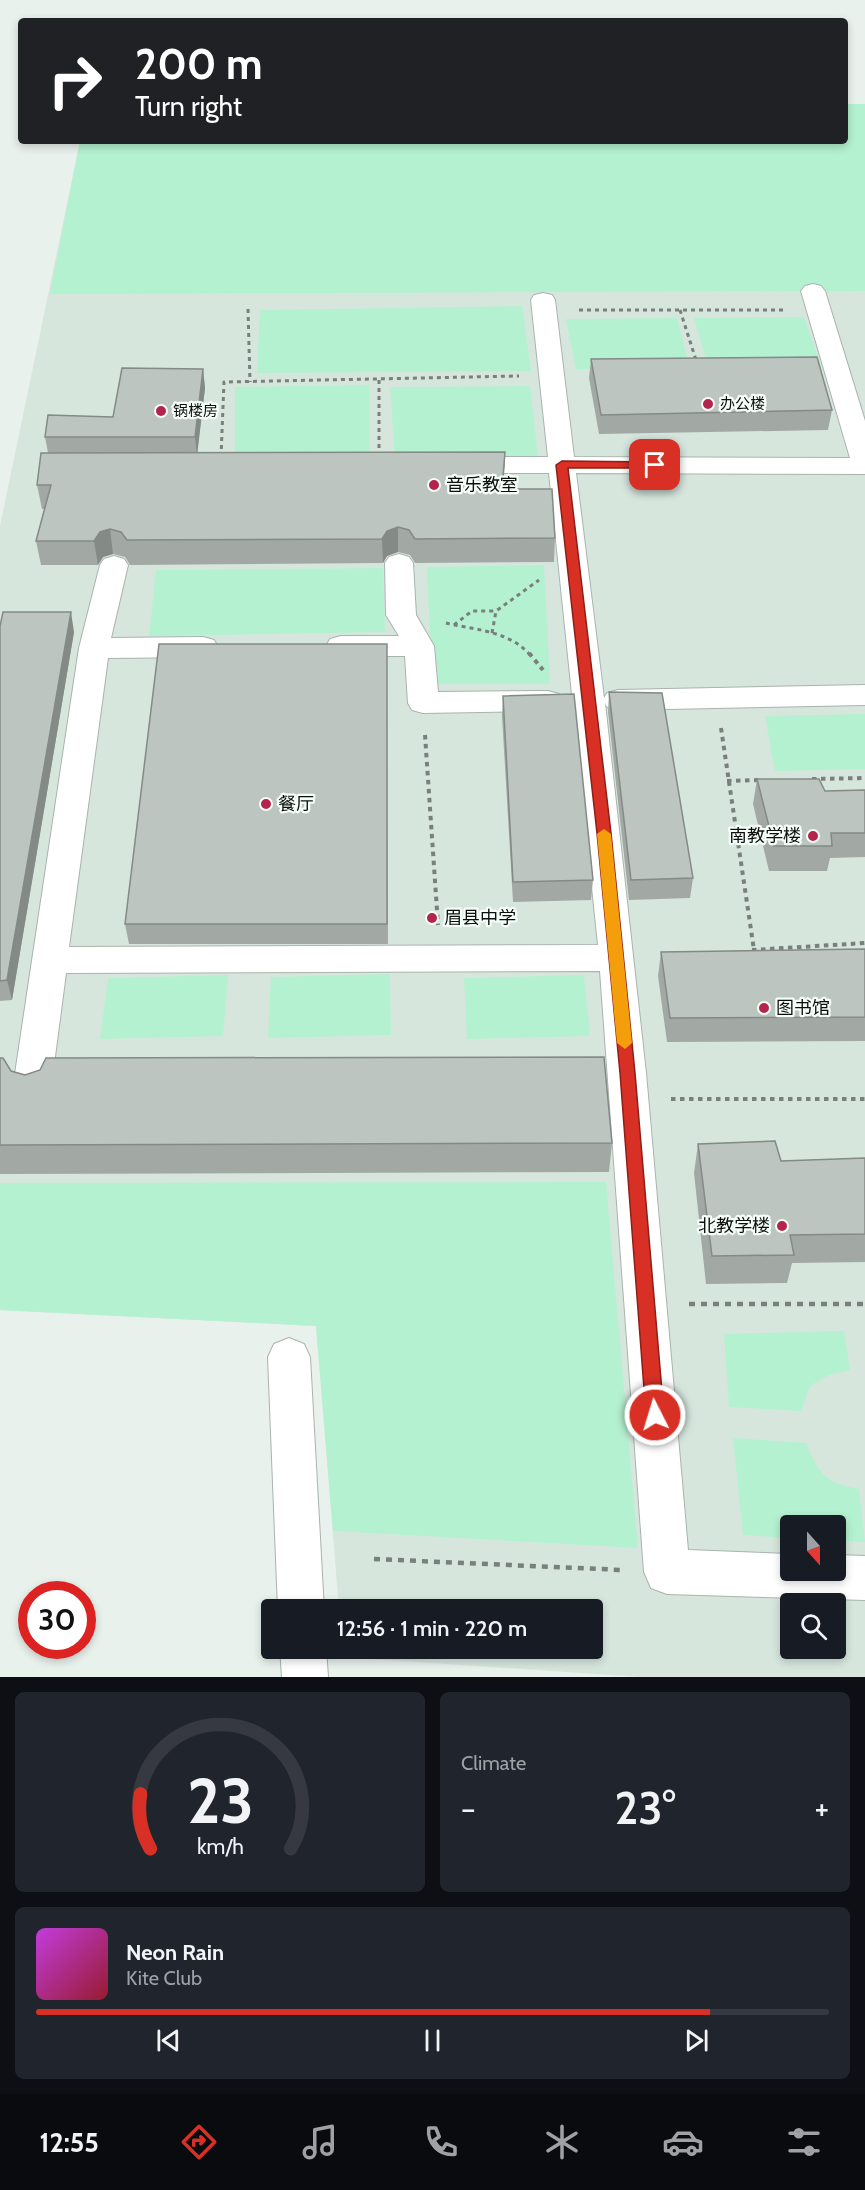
<!DOCTYPE html>
<meta charset="utf-8">
<style>
body{margin:0;font-family:Cabin,"Noto Sans SC",sans-serif;background:#20242c;color:#f1f3f6;height:100vh;display:flex;flex-direction:column;font-size:22px;white-space:nowrap}
*{box-sizing:border-box;margin:0}
p{font-size:20px;color:#9ea1a6}
.icon{flex:none;width:33px;height:33px;fill:none;stroke:currentColor;stroke-width:2;stroke-linecap:round;stroke-linejoin:round}
.map{position:relative;height:1677px;overflow:hidden}
.details{display:flex;flex-direction:column;gap:15px;padding:15px;background:#0d0f14;flex:1}
.details>*{flex:none}
.banner{position:absolute;left:18px;top:18px;width:830px;height:126px;border-radius:6px;box-shadow:0 3px 9px #0003;background:#202124;color:#fff;overflow:hidden}
.needle{width:39px;rotate:159deg}
.controls{position:absolute;left:780px;top:1515px;display:grid;gap:12px}
.controls a{display:grid;place-items:center;width:66px;height:66px;border-radius:6px;background:#171b24;box-shadow:0 3px 9px #0003;font-size:30px}
.speed{position:absolute;left:18px;top:1581px;display:flex;gap:12px;font-size:30px;font-weight:700;text-align:center}
.speed>*{display:grid;place-content:center;width:78px;height:78px;border-radius:50%;background:#171b24;box-shadow:0 3px 9px #0003;line-height:1}
.speed .limit{border:9px solid #d22;background:#fff;color:#111}
.pin{position:absolute;display:grid;place-items:center;width:51px;height:51px;color:#fff;margin:-26px;border-radius:12px;box-shadow:0 3px 9px #0006}
.me{position:absolute;width:66px;margin:-33px;rotate:355deg;stroke-linejoin:round;filter:drop-shadow(0 0 4px #0008)}
.turn{display:flex;align-items:center;gap:21px;height:126px;padding:0 18px;font-size:27px}
.turn .icon{width:78px;height:78px;stroke-width:2.5}
.turn b{display:block;font-size:42px;line-height:51px}
.big{font-size:45px;font-weight:600;line-height:1.1}
.details .tile{flex:1;display:flex;flex-direction:column;justify-content:center;gap:9px;min-width:0;padding:0 21px;border-radius:9px;background:#20242c}
.details .dial{align-items:center;gap:0}
.dial svg{height:156px;overflow:visible;fill:none;stroke:#363941;stroke-width:7;stroke-linecap:round;text-anchor:middle}
.dial text{fill:#f1f3f6;stroke:none}
.song{display:flex;align-items:center;gap:18px}
.cover{width:72px;height:72px;border-radius:9px;background:linear-gradient(135deg,hsl(290 70% 55%),hsl(350 70% 35%))}
.played{height:6px;border-radius:3px;background:linear-gradient(90deg,#d93025 85%,#363941 85%)}
.keys{display:flex;justify-content:space-around;direction:ltr}
.heat{display:flex;justify-content:space-between;align-items:center;font-size:33px;direction:ltr}
.details .tiles{flex:1;display:grid;gap:15px;grid-template-columns:1fr 1fr}
.tile:last-child{grid-column:span 2}
.trip{position:absolute;left:261px;top:1599px;width:342px;height:60px;border-radius:6px;background:#171b24;box-shadow:0 3px 9px #0003;font-weight:600;line-height:60px;text-align:center}
.menu{display:flex;height:96px;justify-content:space-around;align-items:center;background:#090b0e;color:#9ea1a6}
.menu .icon{width:42px;height:42px}
.menu .on{color:#d93025}
.menu b{font-size:27px;color:#f1f3f6}
.map>svg:first-child{display:block}
.built{fill:#d6e6dd;fill-rule:evenodd}
.green{fill:#b4f1d0}
.lines{fill:none;stroke-linecap:round;stroke-linejoin:round}
.minor-casing{stroke:#aab3ae;stroke-width:2}
.path-far2{stroke:#797f7b;stroke-width:3;stroke-dasharray:4 4;stroke-linecap:butt}
.path-far1{stroke:#797f7b;stroke-width:4;stroke-dasharray:4.5 4.5;stroke-linecap:butt}
.path{stroke:#797f7b;stroke-width:4.5;stroke-dasharray:6 6;stroke-linecap:butt}
.minor{fill:#fff;fill-rule:evenodd}
.wall{fill:#a2a9a5}
.shaded-wall{fill:#848a86}
.building{fill:#bcc5c0;stroke:#848a86;stroke-width:1.5}
.route{fill:#d93025;stroke:#8d1f18;stroke-width:1.5}
.slow{fill:#f59e0b}
.poi-dot{fill:#b5244d;stroke:#f5fef9;stroke-width:2}
.labels{text-anchor:middle;stroke-width:4.5;stroke-linejoin:round;paint-order:stroke}
.far-poi-label{font-size:15px;fill:#0c0f0d;stroke:#f5fef9;text-anchor:start}
.poi-label{font-size:18px;fill:#0c0f0d;stroke:#f5fef9;text-anchor:start}
</style>
<div class="map">
<svg width="865" height="1677" viewBox="0 0 865 1677">
<rect width="100%" height="100%" fill="#e8f1ec"/>
<!-- built -->
<path class="built" d="M 845,104 L 865,104 L 865,1677 L 640,1677 L 343,1657 L 343,1649 L 592,1648 L 592,1610 L 339,1609 L 316,1326 L 0,1310 L 0,526 L 80,141 L 844,141 ZM 790,1526 L 836,1526 L 836,1570 L 790,1570 ZM 790,1604 L 836,1604 L 836,1648 L 790,1648 Z"/>
<!-- green -->
<path class="green" d="M 845,104 L 865,104 L 865,291 L 50,294 L 80,141 L 844,141 Z
M 522,306 L 531,371 L 257,373 L 260,310 Z
M 804,317 L 822,368 L 709,368 L 694,318 Z
M 677,318 L 690,369 L 576,369 L 566,319 Z
M 369,385 L 370,459 L 235,458 L 235,387 Z
M 530,386 L 538,456 L 395,459 L 390,387 Z
M 544,565 L 550,684 L 432,684 L 427,567 Z
M 383,568 L 385,632 L 149,636 L 156,570 Z
M 865,714 L 865,769 L 775,771 L 765,716 Z
M 390,974 L 391,1035 L 268,1038 L 271,977 Z
M 228,975 L 223,1036 L 100,1039 L 108,978 Z
M 584,975 L 590,1036 L 467,1039 L 464,978 Z
M 606,1182 L 638,1548 L 333,1531 L 316,1326 L 0,1310 L 0,1183 Z
M 844,1331 L 850,1370 L 831,1374 L 810,1386 L 801,1411 L 729,1407 L 724,1334 Z
M 733,1438 L 806,1443 C 819,1474 825,1483 859,1489 L 865,1542 L 836,1540 L 836,1526 L 790,1526 L 790,1538 L 743,1535 Z"/>
<g class="lines">
<defs>
<path id="minor" d="M 813,284 L 821,286 L 825,291 L 865,421 L 865,474 L 576,473 L 604,698 L 607,693 L 618,690 L 865,685 L 865,705 L 618,710 L 607,707 L 605,703 L 646,1073 L 688,1550 L 790,1554 L 790,1570 L 836,1570 L 836,1555 L 865,1556 L 865,1600 L 667,1594 L 651,1588 L 644,1572 L 600,971 L 66,973 L 51,1087 L 45,1098 L 32,1102 L 19,1098 L 13,1087 L 79,648 L 100,565 L 104,559 L 114,556 L 124,559 L 128,565 L 111,638 L 203,637 L 214,640 L 218,647 L 214,654 L 203,657 L 108,658 L 69,947 L 598,945 L 549,473 L 459,473 L 450,471 L 446,465 L 450,459 L 459,457 L 548,457 L 531,300 L 534,295 L 543,293 L 552,295 L 555,300 L 574,457 L 850,458 L 801,291 L 805,286 Z
M 399,554 L 409,557 L 413,563 L 416,615 L 434,646 L 438,692 L 548,691 L 559,694 L 563,701 L 559,708 L 548,711 L 423,713 L 412,710 L 408,703 L 405,656 L 341,656 L 330,653 L 326,646 L 330,639 L 341,636 L 399,636 L 386,615 L 385,563 L 389,557 Z
M 289,1338 L 304,1344 L 310,1357 L 324,1610 L 278,1610 L 268,1357 L 274,1344 Z
M 280,1648 L 326,1648 L 328,1677 L 282,1677 Z"/>
</defs>
<!-- minor casing -->
<use href="#minor" class="minor-casing"/>
<!-- path-far2 -->
<path class="path-far2" d="M 248,309 L 250,382
M 579,310 L 785,310
M 680,310 L 696,360
M 379,380 L 379,456
M 221,457 L 224,382 L 519,376
M 446,623 C 475,630 510,631 530,655
M 454,625 L 472,611 L 496,611
M 492,633 L 496,611 L 539,580"/>
<!-- path-far1 -->
<path class="path-far1" d="M 529,653 L 543,670
M 721,728 L 754,950
M 425,735 L 438,925
M 812,779 L 865,778
M 727,781 L 759,780
M 752,950 L 865,943
M 671,1099 L 865,1099"/>
<!-- path -->
<path class="path" d="M 689,1304 L 865,1304
M 374,1559 L 622,1570"/>
<!-- minor -->
<use href="#minor" class="minor"/>
</g>
<!-- wall -->
<path class="wall" d="M 591,359 L 832,410 L 828,430 L 599,434 L 589,378 Z
M 203,369 L 205,388 L 197,453 L 505,452 L 503,489 L 555,538 L 554,562 L 415,563 L 410,555 L 398,552 L 387,556 L 383,563 L 130,565 L 125,557 L 113,554 L 103,557 L 98,565 L 41,565 L 36,541 L 44,509 L 42,509 L 37,485 L 48,453 L 45,437 L 113,417 Z
M 0,626 L 74,632 L 12,1000 L 0,1001 Z
M 387,664 L 388,944 L 129,944 L 125,924 Z
M 609,692 L 693,878 L 690,898 L 629,900 L 608,712 Z
M 503,696 L 593,880 L 591,900 L 513,902 L 502,716 Z
M 757,779 L 825,791 L 865,790 L 865,857 L 830,858 L 827,871 L 769,871 L 753,804 Z
M 865,949 L 865,1041 L 667,1042 L 658,976 L 661,952 Z
M 0,1058 L 11,1071 L 25,1075 L 612,1143 L 609,1172 L 0,1174 Z
M 698,1144 L 781,1161 L 865,1158 L 865,1262 L 792,1263 L 787,1283 L 706,1284 L 694,1173 Z"/>
<!-- shaded-wall -->
<path class="shaded-wall" d="M 203,369 L 205,388 L 197,456 L 195,437 Z
M 505,452 L 504,476 L 501,514 L 502,489 Z
M 398,527 L 398,552 L 387,556 L 383,563 L 382,539 L 387,531 Z
M 110,529 L 113,554 L 103,557 L 98,565 L 94,541 L 100,532 Z
M 71,612 L 74,632 L 12,1000 L 7,980 Z"/>
<!-- building -->
<path class="building" d="M 817,357 L 832,410 L 601,415 L 591,359 Z
M 122,368 L 203,369 L 195,437 L 45,437 L 48,415 L 113,417 Z
M 505,452 L 502,489 L 552,489 L 555,538 L 415,539 L 409,530 L 398,527 L 387,531 L 382,539 L 127,540 L 121,532 L 110,529 L 100,532 L 94,541 L 36,541 L 51,485 L 37,485 L 41,453 Z
M 3,612 L 71,612 L 7,980 L 0,981 L 0,626 Z
M 159,644 L 387,644 L 387,924 L 125,924 Z
M 609,692 L 662,693 L 693,878 L 631,880 Z
M 574,694 L 593,880 L 513,882 L 503,696 Z
M 757,779 L 819,779 L 825,791 L 865,790 L 865,833 L 831,833 L 832,846 L 774,846 Z
M 865,949 L 865,1017 L 670,1018 L 661,952 Z
M 604,1057 L 612,1143 L 0,1145 L 0,1058 L 3,1058 L 11,1071 L 25,1075 L 40,1070 L 46,1058 Z
M 775,1141 L 781,1161 L 865,1158 L 865,1234 L 790,1235 L 794,1255 L 712,1256 L 698,1144 Z"/>
<!-- route -->
<path class="route" d="M 562,461 L 655,462 L 661,465 L 655,468 L 568,468 L 611,833 L 635,1073 L 664,1415 L 661,1421 L 655,1424 L 649,1421 L 646,1415 L 620,1073 L 597,833 L 556,465 Z"/>
<!-- slow -->
<path class="slow" d="M 604,829 L 611,834 L 632,1043 L 625,1049 L 617,1043 L 597,834 Z"/>
<!-- markers -->
<g class="poi-dot">
<circle cx="708" cy="404" r="6"/>
<circle cx="161" cy="411" r="6"/>
<circle cx="434" cy="485" r="6"/>
<circle cx="266" cy="804" r="6"/>
<circle cx="813" cy="836" r="6"/>
<circle cx="432" cy="918" r="6"/>
<circle cx="764" cy="1008" r="6"/>
<circle cx="782" cy="1226" r="6"/>
</g>
<g class="labels">
<!-- far-poi labels -->
<g class="far-poi-label">
<text x="720" y="409">办公楼</text>
<text x="173" y="416">锅楼房</text>
</g>
<!-- poi labels -->
<g class="poi-label">
<text x="446" y="491">音乐教室</text>
<text x="278" y="810">餐厅</text>
<text x="801" y="842" text-anchor="end">南教学楼</text>
<text x="444" y="924">眉县中学</text>
<text x="776" y="1014">图书馆</text>
<text x="770" y="1232" text-anchor="end">北教学楼</text>
</g>
</g>
</svg>
<div class="controls">
<a><svg class="needle" viewBox="-14 -14 28 28"><path d="M0-13l5 13h-10z" fill="#e53935"/><path d="M0 13l5-13h-10z" fill="#9ea1a6"/></svg></a>
<a><svg class="icon" aria-label="search" viewBox="0 0 24 24"><circle cx="10" cy="10" r="6"/><path d="M15 15l6 6"/></svg></a>
</div>
<div class="speed"><div class="limit">30</div></div>
<div class="pin" style="left:655px;top:465px;background:#d93025"><svg class="icon" aria-label="arrive" viewBox="0 0 24 24"><path d="M6 21V4h12l-3 4 3 4H6"/></svg></div>
<svg class="me" style="left:655px;top:1415px" viewBox="-20 -20 40 40"><circle r="17" fill="#d93025" stroke="#fff" stroke-width="3"/><path d="M0-11L8 9 0 5-8 9z" fill="#fff"/></svg>
<div class="trip">12:56 · 1 min · 220 m</div>
<div class="banner">
<div class="turn"><svg class="icon" aria-label="right" viewBox="0 0 24 24"><path d="M7 20v-9h11M14 6l5 5-5 5"/></svg><div><b>200 m</b>Turn right</div></div>
</div>
</div>
<section class="details">
<div class="tiles">
<div class="tile dial"><svg viewBox="0 0 100 80">
<path d="M14 69A42 42 0 1 1 86 69"/>
<path d="M14 69A42 42 0 0 1 9 41" stroke="#d93025"/>
<text x="50" y="56" font-size="32" font-weight="700">23</text>
<text x="50" y="72" font-size="11">km/h</text>
</svg></div>
<div class="tile"><p>Climate</p>
<div class="heat"><a>−</a><b class="big">23°</b><a>+</a></div>
</div>
<div class="tile">
<div class="song"><i class="cover"></i><div><b>Neon Rain</b><p>Kite Club</p></div></div>
<div class="played"></div>
<div class="keys"><svg class="icon" aria-label="previous" viewBox="0 0 24 24"><path d="M18 5L8 12l10 7zM5 5v14"/></svg><svg class="icon" aria-label="pause" viewBox="0 0 24 24"><path d="M8 5v14M16 5v14"/></svg><svg class="icon" aria-label="next" viewBox="0 0 24 24"><path d="M6 5l10 7-10 7zM19 5v14"/></svg></div>
</div>
</div>
</section>
<nav class="menu">
<b>12:55</b>
<svg class="icon on" aria-label="directions" viewBox="0 0 24 24"><path d="M12 3l9 9-9 9-9-9zM9 14v-3h6M13 9l2 2-2 2"/></svg>
<svg class="icon" aria-label="music" viewBox="0 0 24 24"><path d="M9 18V5l10-2v13"/><circle cx="6" cy="18" r="3"/><circle cx="16" cy="16" r="3"/></svg>
<svg class="icon" aria-label="phone" viewBox="0 0 24 24"><path d="M5 4h4l2 5-3 2q2 4 5 5l2-3 5 2v4C11 20 4 13 5 4z"/></svg>
<svg class="icon" aria-label="climate" viewBox="0 0 24 24"><path d="M12 3v18M4 7l16 10M4 17L20 7"/></svg>
<svg class="icon" aria-label="car" viewBox="0 0 24 24"><path d="M5 17H2v-5l4-1 3-4h7l3 4 3 1v5h-3M9 17h6M6 11h13"/><circle cx="7" cy="17" r="2"/><circle cx="17" cy="17" r="2"/></svg>
<svg class="icon" aria-label="filters" viewBox="0 0 24 24"><path d="M4 7h16M4 17h16"/><circle cx="9" cy="7" r="2"/><circle cx="15" cy="17" r="2"/></svg>
</nav>
